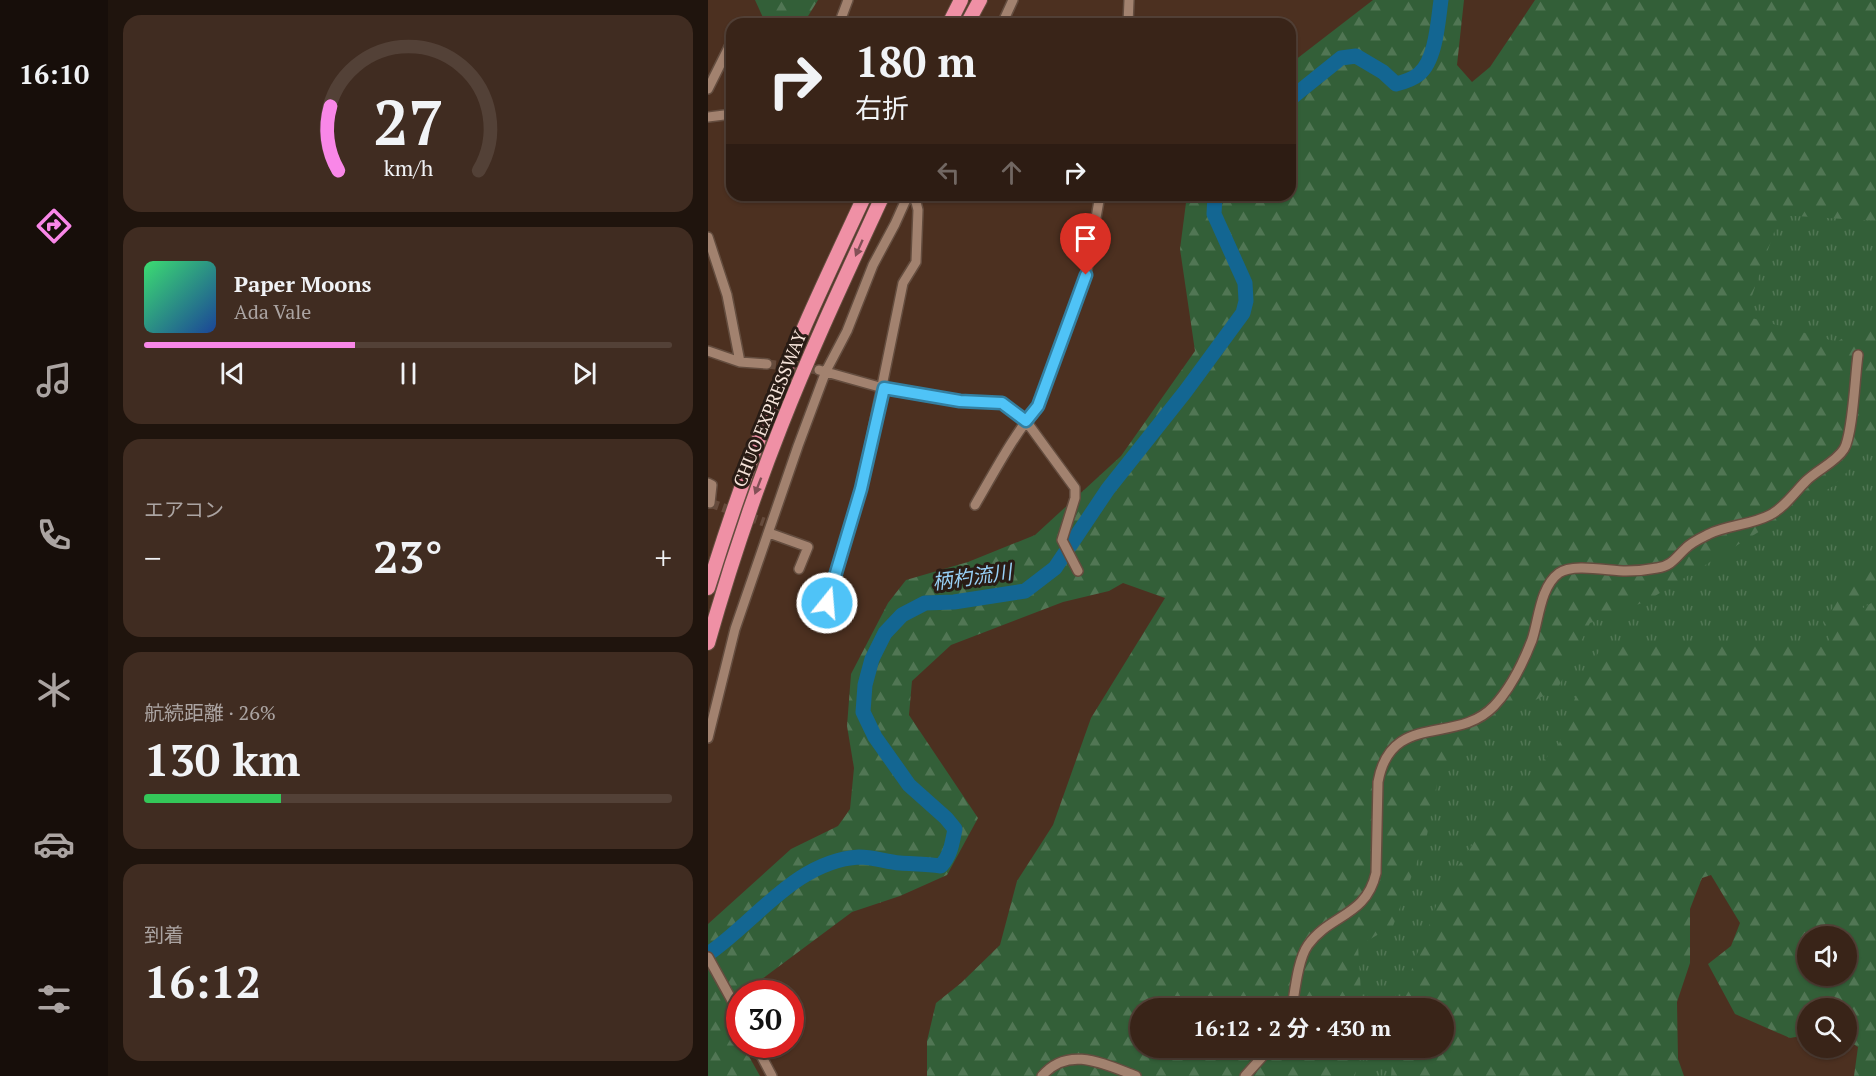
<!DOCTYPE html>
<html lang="ja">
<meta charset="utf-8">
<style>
body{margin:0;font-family:"PT Serif","Noto Sans JP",serif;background:#402c21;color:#f1f3f6;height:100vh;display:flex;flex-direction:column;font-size:22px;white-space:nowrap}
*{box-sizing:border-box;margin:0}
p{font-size:20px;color:#aba4a2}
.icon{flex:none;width:33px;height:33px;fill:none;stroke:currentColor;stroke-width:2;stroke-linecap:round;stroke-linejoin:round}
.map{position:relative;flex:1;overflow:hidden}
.details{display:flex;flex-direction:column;gap:15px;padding:15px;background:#1f140d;width:600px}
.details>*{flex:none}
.banner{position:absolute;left:18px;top:18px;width:570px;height:183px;border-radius:18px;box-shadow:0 2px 4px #0004,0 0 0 2px #534137;background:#392418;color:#f1f3f6;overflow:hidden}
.tools{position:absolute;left:1089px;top:926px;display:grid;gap:12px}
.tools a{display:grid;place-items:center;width:60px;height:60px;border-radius:50%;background:#392418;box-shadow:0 2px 4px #0004,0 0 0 2px #534137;font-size:30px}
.speed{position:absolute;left:18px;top:980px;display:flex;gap:12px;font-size:30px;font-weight:700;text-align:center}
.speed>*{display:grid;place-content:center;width:78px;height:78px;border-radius:50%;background:#392418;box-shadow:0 2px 4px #0004,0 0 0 2px #534137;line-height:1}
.speed .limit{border:9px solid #d22;background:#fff;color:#111}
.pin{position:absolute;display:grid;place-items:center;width:51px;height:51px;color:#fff;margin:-62px -26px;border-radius:50% 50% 50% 0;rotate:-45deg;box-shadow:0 0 6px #0007}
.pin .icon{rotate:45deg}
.me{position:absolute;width:66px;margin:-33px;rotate:17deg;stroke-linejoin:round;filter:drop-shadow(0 0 4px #0008)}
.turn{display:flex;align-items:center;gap:21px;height:126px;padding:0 30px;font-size:27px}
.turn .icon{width:78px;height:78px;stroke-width:2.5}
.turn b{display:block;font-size:42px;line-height:51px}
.lanes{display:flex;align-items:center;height:57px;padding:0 30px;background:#0003;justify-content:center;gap:30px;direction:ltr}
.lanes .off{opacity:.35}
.big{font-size:45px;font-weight:700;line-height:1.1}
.details .card{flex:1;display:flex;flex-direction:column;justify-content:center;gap:9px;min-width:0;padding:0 21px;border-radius:18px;background:#402c21}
.details .dial{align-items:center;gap:0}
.dial svg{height:156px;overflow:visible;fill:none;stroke:#534137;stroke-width:7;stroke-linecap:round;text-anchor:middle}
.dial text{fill:#f1f3f6;stroke:none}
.song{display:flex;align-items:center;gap:18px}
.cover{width:72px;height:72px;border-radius:9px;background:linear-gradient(135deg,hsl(140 70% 55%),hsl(220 70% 35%))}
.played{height:6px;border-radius:3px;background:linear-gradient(90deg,#f987e8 40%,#534137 40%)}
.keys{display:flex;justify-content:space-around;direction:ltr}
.heat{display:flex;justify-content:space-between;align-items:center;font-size:33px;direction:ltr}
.charge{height:9px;border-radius:4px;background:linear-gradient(90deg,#34c759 26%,#534137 0)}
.trip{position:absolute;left:422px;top:998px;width:324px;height:60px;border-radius:30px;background:#392418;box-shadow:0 2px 4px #0004,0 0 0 2px #534137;font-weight:700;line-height:60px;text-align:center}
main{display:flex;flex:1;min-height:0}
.dock{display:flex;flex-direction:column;width:108px;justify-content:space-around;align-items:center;background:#170e0a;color:#aba4a2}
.dock .icon{width:42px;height:42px}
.dock .on{color:#f987e8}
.dock b{font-size:27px;color:#f1f3f6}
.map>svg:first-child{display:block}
.grass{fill:url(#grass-tufts)}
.forest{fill:url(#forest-firs);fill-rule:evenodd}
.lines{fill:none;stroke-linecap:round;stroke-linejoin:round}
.river{stroke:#136692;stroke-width:15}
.minor-tunnel{stroke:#664b3c;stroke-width:9;stroke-dasharray:9 4.5;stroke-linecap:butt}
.minor-casing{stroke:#644d3f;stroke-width:12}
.highway-casing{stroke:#644d3f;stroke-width:16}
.minor{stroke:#a2826f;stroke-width:9}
.highway{stroke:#ef90a5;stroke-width:14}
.oneway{fill:#825056}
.route-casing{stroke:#337fa1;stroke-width:15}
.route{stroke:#4fc3f7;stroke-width:10}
.labels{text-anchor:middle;stroke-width:6;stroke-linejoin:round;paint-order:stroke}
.street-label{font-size:18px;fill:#f7e5db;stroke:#291c15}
.water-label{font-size:20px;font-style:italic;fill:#97cff5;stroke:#291c15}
</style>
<main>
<nav class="dock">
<b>16:10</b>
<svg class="icon on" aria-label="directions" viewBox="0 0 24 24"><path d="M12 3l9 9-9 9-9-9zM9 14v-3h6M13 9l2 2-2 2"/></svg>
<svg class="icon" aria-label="music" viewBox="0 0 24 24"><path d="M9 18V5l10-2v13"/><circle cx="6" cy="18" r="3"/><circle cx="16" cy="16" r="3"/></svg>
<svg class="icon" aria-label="phone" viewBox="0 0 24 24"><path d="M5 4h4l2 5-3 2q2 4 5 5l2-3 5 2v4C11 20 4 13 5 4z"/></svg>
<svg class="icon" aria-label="climate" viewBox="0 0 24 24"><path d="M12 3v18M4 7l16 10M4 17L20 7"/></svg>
<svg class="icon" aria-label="car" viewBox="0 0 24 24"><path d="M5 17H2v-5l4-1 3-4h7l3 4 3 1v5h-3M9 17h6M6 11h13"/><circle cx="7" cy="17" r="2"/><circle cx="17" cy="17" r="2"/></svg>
<svg class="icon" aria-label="filters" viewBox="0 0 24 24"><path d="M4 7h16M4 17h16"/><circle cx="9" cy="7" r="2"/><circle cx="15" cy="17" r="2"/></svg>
</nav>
<section class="details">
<div class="card dial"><svg viewBox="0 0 100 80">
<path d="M14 69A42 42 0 1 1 86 69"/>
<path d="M14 69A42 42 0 0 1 10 36" stroke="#f987e8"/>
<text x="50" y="56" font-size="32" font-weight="700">27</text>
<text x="50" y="72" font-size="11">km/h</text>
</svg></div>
<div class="card">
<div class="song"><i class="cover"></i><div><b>Paper Moons</b><p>Ada Vale</p></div></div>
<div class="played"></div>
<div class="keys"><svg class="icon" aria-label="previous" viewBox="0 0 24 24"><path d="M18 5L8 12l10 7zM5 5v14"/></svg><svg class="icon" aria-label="pause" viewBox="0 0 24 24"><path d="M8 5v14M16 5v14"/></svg><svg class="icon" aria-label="next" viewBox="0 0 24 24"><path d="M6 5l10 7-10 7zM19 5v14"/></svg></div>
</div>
<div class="card"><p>エアコン</p>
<div class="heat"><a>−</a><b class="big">23°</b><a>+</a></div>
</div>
<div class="card"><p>航続距離 · 26%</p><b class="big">130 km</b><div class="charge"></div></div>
<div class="card"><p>到着</p><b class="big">16:12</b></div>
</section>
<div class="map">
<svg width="1168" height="1076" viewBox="0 0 1168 1076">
<defs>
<pattern id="grass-tufts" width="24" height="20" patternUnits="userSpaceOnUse" patternTransform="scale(1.5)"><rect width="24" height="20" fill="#335f38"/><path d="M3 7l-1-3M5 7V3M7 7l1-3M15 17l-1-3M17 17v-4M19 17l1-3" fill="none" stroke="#517654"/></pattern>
<pattern id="forest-firs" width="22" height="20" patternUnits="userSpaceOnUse" patternTransform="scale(1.5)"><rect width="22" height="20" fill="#335f38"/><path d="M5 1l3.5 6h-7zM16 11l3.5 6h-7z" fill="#517654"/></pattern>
</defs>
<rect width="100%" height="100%" fill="#4c3020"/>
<!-- grass -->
<path class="grass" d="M 1168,89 L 1168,680 L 753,1076 L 502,1076 L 491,1047 L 735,1047 L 735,1008 L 476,1008 L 883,305 Z"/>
<!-- forest -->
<path class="forest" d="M 47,0 L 110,0 L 97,21 L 91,24 L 58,24 Z
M 665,0 L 756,0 L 749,65 L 764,82 L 782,67 L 827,0 L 1168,0 L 1168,221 L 1072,215 L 1037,316 L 1129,342 L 1158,322 L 1168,326 L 1168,443 L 1125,486 L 939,601 L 882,623 L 850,688 L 787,722 L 730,778 L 719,835 L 685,926 L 650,946 L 654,1008 L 432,1008 L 432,1047 L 652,1047 L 647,1076 L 219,1076 L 219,1041 L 228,1003 L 253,983 L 292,945 L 309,881 L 345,825 L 383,718 L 457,598 L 415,583 L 401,591 L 355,602 L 243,645 L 204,681 L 201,715 L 270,818 L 239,875 L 192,896 L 144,912 L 50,982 L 47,993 L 32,993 L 32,1044 L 34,1044 L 52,1076 L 0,1076 L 0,924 L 83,849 L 130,826 L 142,809 L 146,768 L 139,726 L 143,674 L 180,603 L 198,580 L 260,562 L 327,535 L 413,456 L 487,351 L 472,249 L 479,195 L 582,195 L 582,64 Z
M 1168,553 L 1168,583 L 1153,597 L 1155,608 L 1168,600 L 1168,1076 L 1146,1076 L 1150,1047 L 1139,1040 L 1138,1008 L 1100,1008 L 1099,1035 L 1082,1038 L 1027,1014 L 1000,964 L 1023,946 L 1032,923 L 1003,875 L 994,878 L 982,909 L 982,963 L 969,1002 L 970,1059 L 976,1076 L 683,1076 L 685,1047 L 735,1047 L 735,1008 L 694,1008 L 706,961 L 721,926 L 733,892 L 783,816 L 851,744 L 873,681 L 892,650 L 936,643 L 1124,647 L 1115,622 L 1142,582 ZM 1100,936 L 1138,936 L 1138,975 L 1100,975 Z"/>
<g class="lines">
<!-- river -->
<path class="river" d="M 582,99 L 633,58 L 648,56 L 675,72 L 688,84 C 696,82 705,79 711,74 C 728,60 730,21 733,0
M 0,954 C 48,921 88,861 151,857 C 166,857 178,862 192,863 C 206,864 219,864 233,866 C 243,855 244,843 247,829 L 238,818 L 201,785 L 167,737 L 155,712 L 157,685 L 164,659 L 177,633 L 194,615 L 217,603 L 246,602 L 317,591 L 347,568 L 400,489 L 477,392 L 535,313 L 538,301 L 537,283 L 506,214 L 507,195"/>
<!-- minor-tunnel -->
<path class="minor-tunnel" d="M 59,364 L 111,370
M 2,503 L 56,522"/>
<defs>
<path id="minor" d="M 131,24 L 140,0
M 294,24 L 305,0
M 420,24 L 421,0
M 0,89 L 24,41
M 0,117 L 24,114
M 0,237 L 19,295 L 32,362
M 0,351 L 32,362 L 59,364
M 111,370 L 175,388 L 216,396 L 252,401 L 294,403 L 318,421 L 367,488 L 367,498 L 354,540 L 370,571
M 0,483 L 4,485 L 2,503
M 267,505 C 287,471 305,436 330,406 L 378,275 L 392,195
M 61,533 L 100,547 L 91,569
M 119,603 L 153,489 L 195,283 L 208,262 L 210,210 L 208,202 L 203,195
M 0,738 L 27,629 L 90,446 L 118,371 L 139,331 L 165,265 L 187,224 L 200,195
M 0,957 L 32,1015
M 584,1008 C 587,990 590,959 600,945 C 622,914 658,917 668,873 L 670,782 C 683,710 748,746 786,706 C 803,688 815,663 824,640 C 831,619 832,587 851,573 C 865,563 901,571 918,571 C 928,571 939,570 949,568 C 964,566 968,557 978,548 C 984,542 993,538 1001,534 C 1020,525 1043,525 1062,515 C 1077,507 1086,493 1098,481 C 1109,470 1128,462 1136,449 C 1145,434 1147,375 1150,355
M 47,1044 L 64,1076
M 334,1076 C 360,1045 396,1064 428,1076
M 537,1076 L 563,1047"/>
<path id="highway" d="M 241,24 L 253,0
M 259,24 L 272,0
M 0,588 C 28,498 60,409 98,323 C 117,280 137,238 157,195
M 0,643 C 21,569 45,497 73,426 C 104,347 140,271 175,195"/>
</defs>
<!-- minor casing -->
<use href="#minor" class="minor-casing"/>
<!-- highway casing -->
<use href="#highway" class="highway-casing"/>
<!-- minor -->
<use href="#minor" class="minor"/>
<!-- highway -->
<use href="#highway" class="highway"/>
</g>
<!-- one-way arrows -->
<defs><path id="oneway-solid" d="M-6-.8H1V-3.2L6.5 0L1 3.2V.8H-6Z" transform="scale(1.5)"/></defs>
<g class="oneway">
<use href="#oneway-solid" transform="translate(151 248) rotate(114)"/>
<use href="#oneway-solid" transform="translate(50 486) rotate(111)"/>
</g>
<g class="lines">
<defs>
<path id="route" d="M 119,603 L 153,489 L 176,388 L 252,401 L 294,403 L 318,421 L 330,406 L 378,275"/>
</defs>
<!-- route casing -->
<use href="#route" class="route-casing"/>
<!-- route -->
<use href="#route" class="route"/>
</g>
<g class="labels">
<!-- street labels -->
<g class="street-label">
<text transform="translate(62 409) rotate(-68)" y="6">CHUO EXPRESSWAY</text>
</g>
<!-- water labels -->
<g class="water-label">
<text transform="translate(264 577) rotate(-8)" y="7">柄杓流川</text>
</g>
</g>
</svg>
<div class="tools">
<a><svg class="icon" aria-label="sound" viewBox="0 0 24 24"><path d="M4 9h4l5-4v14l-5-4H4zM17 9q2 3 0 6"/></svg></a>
<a><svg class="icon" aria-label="search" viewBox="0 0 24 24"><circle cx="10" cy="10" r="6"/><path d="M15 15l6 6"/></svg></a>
</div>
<div class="speed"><div class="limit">30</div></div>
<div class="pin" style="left:378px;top:275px;background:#d93025"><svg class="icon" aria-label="arrive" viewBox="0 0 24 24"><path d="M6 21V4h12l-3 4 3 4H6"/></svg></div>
<svg class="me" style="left:119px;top:603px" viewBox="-20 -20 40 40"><circle r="17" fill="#4fc3f7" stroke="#fff" stroke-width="3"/><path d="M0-11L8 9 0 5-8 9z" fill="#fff"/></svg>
<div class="trip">16:12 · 2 分 · 430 m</div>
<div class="banner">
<div class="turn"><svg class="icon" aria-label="right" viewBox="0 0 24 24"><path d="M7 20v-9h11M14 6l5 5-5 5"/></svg><div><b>180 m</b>右折</div></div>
<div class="lanes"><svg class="icon off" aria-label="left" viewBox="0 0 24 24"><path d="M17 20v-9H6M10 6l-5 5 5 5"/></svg><svg class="icon off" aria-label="ahead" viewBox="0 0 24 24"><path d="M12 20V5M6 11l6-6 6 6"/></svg><svg class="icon" aria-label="right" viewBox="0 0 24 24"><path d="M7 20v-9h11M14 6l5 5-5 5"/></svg></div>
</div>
</div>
</main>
